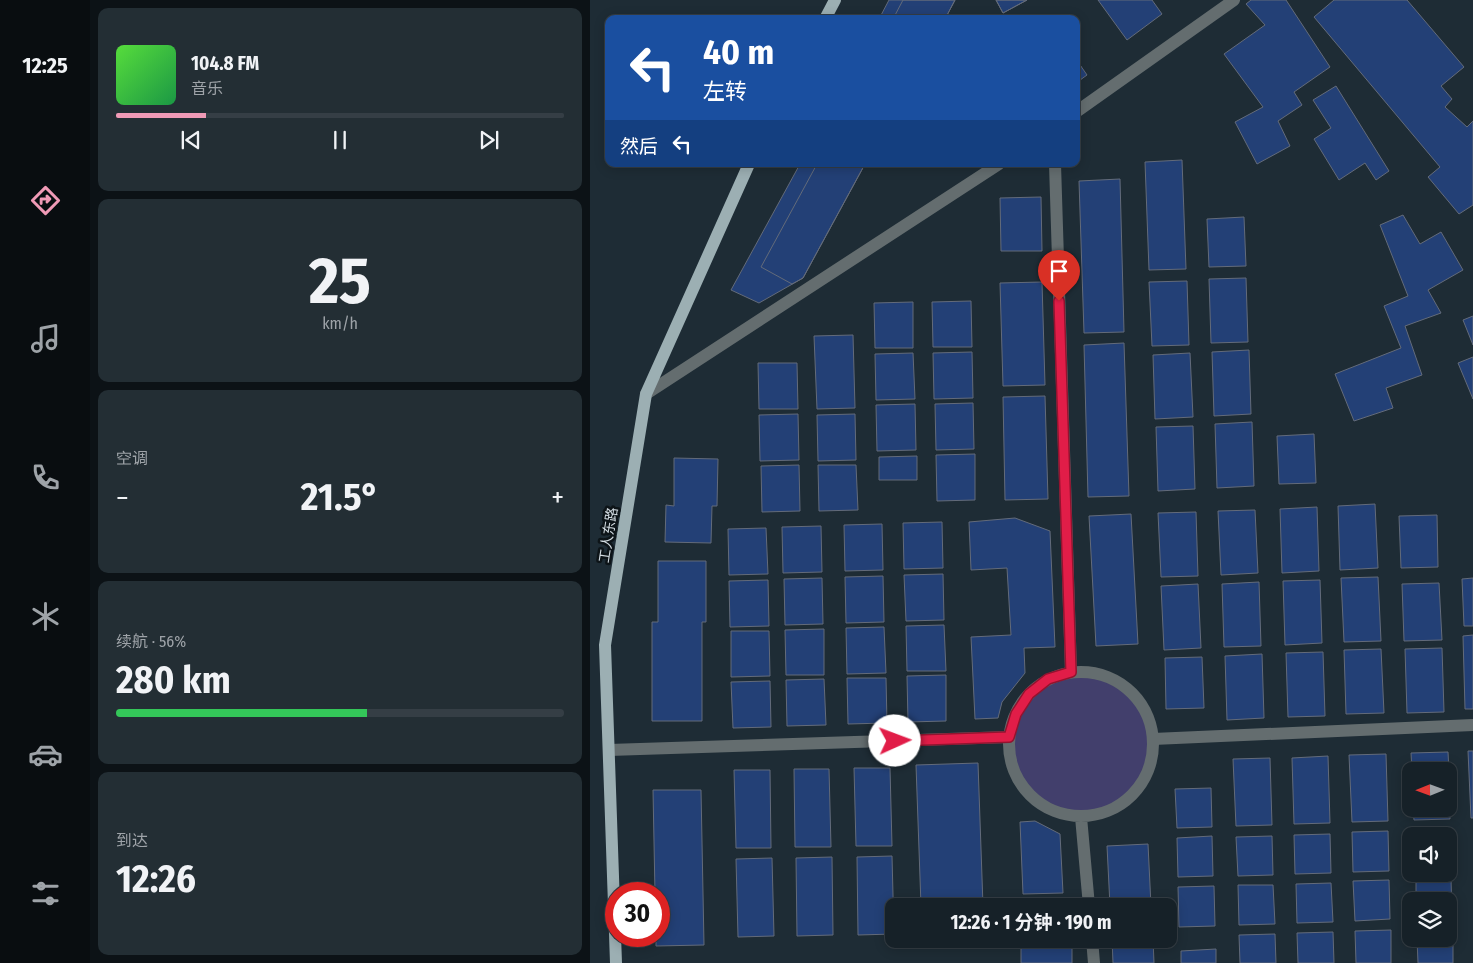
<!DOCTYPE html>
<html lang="zh">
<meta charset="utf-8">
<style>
body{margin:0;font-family:"Fira Sans Condensed","Noto Sans SC",sans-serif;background:#232e34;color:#f1f3f6;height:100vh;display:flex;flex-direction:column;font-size:19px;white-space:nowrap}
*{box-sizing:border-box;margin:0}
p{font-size:16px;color:#9ea3a8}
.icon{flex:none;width:28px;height:28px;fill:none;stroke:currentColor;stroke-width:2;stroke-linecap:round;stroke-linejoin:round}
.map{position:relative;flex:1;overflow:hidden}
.side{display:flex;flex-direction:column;gap:8px;padding:8px;background:#0c1216;width:500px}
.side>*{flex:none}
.top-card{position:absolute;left:15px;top:15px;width:475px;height:152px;border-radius:10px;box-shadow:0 2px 12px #0003,0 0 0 1px #353e45;background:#1a4fa0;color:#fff;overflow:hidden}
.needle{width:32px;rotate:269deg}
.fabs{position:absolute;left:812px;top:762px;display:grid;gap:10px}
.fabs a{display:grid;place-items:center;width:55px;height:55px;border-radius:10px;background:#162128;box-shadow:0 2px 12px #0003,0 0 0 1px #353e45;font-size:25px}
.speed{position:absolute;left:15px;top:882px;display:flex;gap:10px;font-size:25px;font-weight:700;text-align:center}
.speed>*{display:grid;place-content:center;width:65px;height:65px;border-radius:50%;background:#162128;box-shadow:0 2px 12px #0003,0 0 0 1px #353e45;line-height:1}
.speed .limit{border:8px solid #d22;background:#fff;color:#111}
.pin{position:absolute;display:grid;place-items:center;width:42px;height:42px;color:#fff;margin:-51px -21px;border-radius:50% 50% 50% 0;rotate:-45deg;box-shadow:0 0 5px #0007}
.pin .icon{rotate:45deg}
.me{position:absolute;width:55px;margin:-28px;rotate:88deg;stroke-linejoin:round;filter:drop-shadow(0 0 4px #0008)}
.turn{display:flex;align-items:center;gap:18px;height:105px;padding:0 15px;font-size:22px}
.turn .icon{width:65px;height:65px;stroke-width:2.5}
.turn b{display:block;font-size:35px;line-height:42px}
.then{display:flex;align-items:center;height:48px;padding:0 15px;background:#0003;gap:10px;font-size:19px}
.big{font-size:38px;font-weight:700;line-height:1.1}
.side .card{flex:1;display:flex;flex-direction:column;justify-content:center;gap:8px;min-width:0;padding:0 18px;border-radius:10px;background:#232e34}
.side .dial{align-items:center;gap:0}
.dial b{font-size:65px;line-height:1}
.song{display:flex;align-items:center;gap:15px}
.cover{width:60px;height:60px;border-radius:8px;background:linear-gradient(135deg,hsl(110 70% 55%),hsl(140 70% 35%))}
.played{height:5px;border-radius:2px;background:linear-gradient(90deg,#f09ab6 20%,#353e45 20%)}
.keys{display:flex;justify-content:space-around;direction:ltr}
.heat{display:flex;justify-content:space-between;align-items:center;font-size:28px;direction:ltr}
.charge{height:8px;border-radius:4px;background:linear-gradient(90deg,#34c759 56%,#353e45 0)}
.trip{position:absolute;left:295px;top:898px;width:292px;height:50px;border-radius:10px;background:#162128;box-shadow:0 2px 12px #0003,0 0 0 1px #353e45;font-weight:700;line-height:50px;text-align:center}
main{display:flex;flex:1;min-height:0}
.menu{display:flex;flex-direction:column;width:90px;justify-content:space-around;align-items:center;background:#090d10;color:#9ea3a8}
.menu .icon{width:35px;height:35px}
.menu .selected{color:#f09ab6}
.menu b{font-size:22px;color:#f1f3f6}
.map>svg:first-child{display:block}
.green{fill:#423f6c}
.building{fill:#234076;stroke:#636b7a}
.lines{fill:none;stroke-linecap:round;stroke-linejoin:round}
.minor{stroke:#646d6f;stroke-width:12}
.major{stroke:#9cafb3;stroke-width:12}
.route-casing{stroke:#92132f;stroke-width:12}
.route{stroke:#e11d48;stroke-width:9}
.labels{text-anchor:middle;stroke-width:5;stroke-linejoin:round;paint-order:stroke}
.street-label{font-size:14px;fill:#d2dbe1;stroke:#0d1418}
</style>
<main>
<nav class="menu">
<b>12:25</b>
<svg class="icon selected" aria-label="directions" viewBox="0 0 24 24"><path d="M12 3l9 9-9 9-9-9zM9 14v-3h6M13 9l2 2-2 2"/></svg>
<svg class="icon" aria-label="music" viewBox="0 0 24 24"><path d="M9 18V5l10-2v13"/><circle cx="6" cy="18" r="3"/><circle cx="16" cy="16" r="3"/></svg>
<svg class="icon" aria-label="phone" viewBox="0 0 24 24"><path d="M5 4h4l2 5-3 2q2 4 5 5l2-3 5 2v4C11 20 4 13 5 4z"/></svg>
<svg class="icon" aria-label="climate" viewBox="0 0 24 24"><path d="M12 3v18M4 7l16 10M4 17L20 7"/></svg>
<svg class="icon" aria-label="car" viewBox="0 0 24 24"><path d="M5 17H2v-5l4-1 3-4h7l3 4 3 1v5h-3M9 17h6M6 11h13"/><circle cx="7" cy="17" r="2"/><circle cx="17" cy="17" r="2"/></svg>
<svg class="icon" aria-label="filters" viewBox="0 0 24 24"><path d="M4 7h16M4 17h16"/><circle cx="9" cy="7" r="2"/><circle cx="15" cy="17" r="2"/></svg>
</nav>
<section class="side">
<div class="card">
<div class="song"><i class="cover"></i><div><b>104.8 FM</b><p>音乐</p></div></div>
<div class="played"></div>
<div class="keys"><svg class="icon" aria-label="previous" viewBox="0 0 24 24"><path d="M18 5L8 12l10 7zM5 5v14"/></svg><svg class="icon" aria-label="pause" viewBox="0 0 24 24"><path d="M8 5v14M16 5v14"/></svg><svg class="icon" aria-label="next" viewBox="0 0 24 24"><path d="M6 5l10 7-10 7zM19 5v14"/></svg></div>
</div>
<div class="card dial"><b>25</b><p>km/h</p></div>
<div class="card"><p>空调</p>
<div class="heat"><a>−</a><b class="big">21.5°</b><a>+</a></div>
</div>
<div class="card"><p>续航 · 56%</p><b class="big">280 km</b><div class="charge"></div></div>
<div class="card"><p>到达</p><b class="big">12:26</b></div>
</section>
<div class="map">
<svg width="883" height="963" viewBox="0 0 883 963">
<rect width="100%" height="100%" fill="#1e2c35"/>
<!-- green -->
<path class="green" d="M419 744a72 72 0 1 1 144 0a72 72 0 1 1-144 0Z"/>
<!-- building -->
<path class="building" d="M 299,0 L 365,0 L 355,19 L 289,19 Z
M 313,0 L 365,0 L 355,19 L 303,19 Z
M 406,0 L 437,0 L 413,13 Z
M 406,0 L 437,0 L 413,13 Z
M 508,0 L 562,0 L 572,14 L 537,40 Z
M 661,0 L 696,0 L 740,67 L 704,92 L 712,105 L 688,121 L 700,146 L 667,164 L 645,122 L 673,107 L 634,54 L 675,25 L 656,4 Z
M 744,0 L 817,0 L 874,67 L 851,86 L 862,99 L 855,107 L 877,127 L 883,121 L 883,205 L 869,214 L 838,177 L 850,167 L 724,17 Z
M 486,59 L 497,75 L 486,83 Z
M 746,86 L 799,171 L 786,180 L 775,163 L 749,180 L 724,139 L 741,128 L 723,100 Z
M 592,160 L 596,269 L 559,270 L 555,162 Z
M 210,164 L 275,164 L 213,278 L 169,303 L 141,290 Z
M 227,164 L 275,164 L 213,278 L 202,284 L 171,267 Z
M 530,179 L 534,332 L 494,333 L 489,181 Z
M 451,197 L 452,251 L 411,251 L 410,198 Z
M 813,215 L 830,244 L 851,232 L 873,270 L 838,290 L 851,313 L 815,326 L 832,375 L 796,388 L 803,408 L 764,421 L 745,374 L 811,348 L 794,306 L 818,296 L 790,225 Z
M 654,217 L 656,266 L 619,267 L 617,219 Z
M 656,278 L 658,342 L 621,343 L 619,279 Z
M 597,281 L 599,345 L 562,346 L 559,282 Z
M 452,282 L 455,385 L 413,386 L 410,283 Z
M 381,301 L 382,347 L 343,347 L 342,302 Z
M 323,302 L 323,348 L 285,348 L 284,303 Z
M 883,316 L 883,345 L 873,320 Z
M 263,335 L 265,408 L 227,409 L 224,336 Z
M 534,343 L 539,496 L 498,497 L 494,345 Z
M 659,350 L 661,414 L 624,416 L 622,352 Z
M 382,352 L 383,398 L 344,399 L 343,353 Z
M 323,353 L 325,399 L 286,400 L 285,354 Z
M 600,353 L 603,417 L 565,419 L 563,355 Z
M 883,357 L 883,399 L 868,363 Z
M 168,363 L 207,363 L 208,409 L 169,409 Z
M 455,396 L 458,499 L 415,500 L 413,397 Z
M 383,403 L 384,449 L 346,450 L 345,404 Z
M 325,404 L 326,450 L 287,451 L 286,405 Z
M 208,414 L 209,460 L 170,461 L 169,415 Z
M 265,414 L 266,460 L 228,461 L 227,415 Z
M 662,422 L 664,486 L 627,488 L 625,424 Z
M 603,426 L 605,489 L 568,491 L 566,427 Z
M 724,434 L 726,483 L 689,484 L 687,436 Z
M 385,454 L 385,500 L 347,501 L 346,455 Z
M 327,456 L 327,480 L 289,480 L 289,457 Z
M 84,458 L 128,459 L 127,506 L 122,506 L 121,543 L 75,542 L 76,505 L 84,506 Z
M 209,465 L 210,511 L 172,512 L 171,466 Z
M 228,465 L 266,465 L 268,510 L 229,511 Z
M 785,504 L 788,568 L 750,570 L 748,506 Z
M 727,507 L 729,571 L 692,573 L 690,509 Z
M 665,510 L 668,573 L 631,575 L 628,511 Z
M 606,512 L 608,576 L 571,577 L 568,513 Z
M 541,514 L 548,644 L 506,646 L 499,516 Z
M 847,515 L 848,567 L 811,568 L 809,516 Z
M 425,518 L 460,531 L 465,647 L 434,648 L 435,673 L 412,702 L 408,718 L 385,719 L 381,637 L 421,635 L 417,568 L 381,570 L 379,522 Z
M 352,522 L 353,568 L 314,569 L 313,523 Z
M 292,524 L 293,570 L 255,571 L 254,525 Z
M 231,526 L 232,572 L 193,573 L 192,527 Z
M 176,528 L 178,574 L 139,575 L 138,529 Z
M 68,561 L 116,561 L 116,622 L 112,622 L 112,721 L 62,721 L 62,622 L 68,622 Z
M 353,574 L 354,620 L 316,621 L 314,575 Z
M 293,576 L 294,622 L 256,623 L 255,577 Z
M 788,577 L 791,641 L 754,642 L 751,578 Z
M 232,578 L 233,624 L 195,625 L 194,579 Z
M 883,578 L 883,626 L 874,626 L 872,579 Z
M 178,580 L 179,626 L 140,627 L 139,581 Z
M 730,580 L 732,643 L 695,645 L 693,581 Z
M 669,582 L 671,646 L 634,647 L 632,584 Z
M 849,583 L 852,640 L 814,641 L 812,584 Z
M 608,584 L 611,648 L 574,650 L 571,586 Z
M 354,625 L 356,671 L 317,671 L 316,626 Z
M 294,627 L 296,673 L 257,674 L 256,628 Z
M 234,629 L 234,675 L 196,675 L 195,630 Z
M 141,631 L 179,631 L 180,676 L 141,677 Z
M 883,635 L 883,709 L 875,709 L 873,636 Z
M 852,648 L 854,712 L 817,713 L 815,649 Z
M 791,649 L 794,713 L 756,714 L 754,650 Z
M 733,652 L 735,716 L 698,717 L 696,653 Z
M 672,654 L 674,718 L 637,720 L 635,656 Z
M 612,657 L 614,708 L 576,709 L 575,658 Z
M 356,675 L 356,721 L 318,722 L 317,676 Z
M 257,678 L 296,678 L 297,723 L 258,724 Z
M 234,679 L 236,725 L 197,726 L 196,680 Z
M 180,681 L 181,727 L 143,728 L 141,682 Z
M 878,751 L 883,751 L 883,818 L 881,818 Z
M 858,752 L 859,771 L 822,771 L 821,753 Z
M 796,754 L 798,821 L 762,822 L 759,755 Z
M 738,756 L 740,823 L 704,824 L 702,758 Z
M 680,758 L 682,825 L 646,826 L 643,759 Z
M 388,763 L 393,906 L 331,906 L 326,765 Z
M 264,768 L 300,768 L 302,846 L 266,846 Z
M 204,769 L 239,769 L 241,847 L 205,847 Z
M 144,770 L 180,770 L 181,848 L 146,848 Z
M 859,777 L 860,819 L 824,820 L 823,809 L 859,809 Z
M 621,788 L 622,827 L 587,828 L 585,789 Z
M 63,790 L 111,790 L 114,945 L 66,946 L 66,936 L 69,936 L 69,894 L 65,894 Z
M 445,821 L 470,834 L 473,893 L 433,894 L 430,822 Z
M 860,829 L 861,869 L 859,869 L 859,836 L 824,836 L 824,830 Z
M 798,831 L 799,871 L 763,872 L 762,832 Z
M 740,834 L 741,873 L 705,874 L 704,835 Z
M 622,836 L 623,876 L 588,877 L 587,838 Z
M 682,836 L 683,875 L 648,876 L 646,837 Z
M 558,844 L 561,906 L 520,906 L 517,846 Z
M 302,856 L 304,934 L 268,935 L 267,857 Z
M 242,857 L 243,935 L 207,936 L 206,858 Z
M 182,858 L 184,936 L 148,937 L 146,859 Z
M 861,878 L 862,917 L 859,918 L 859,901 L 826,901 L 826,879 Z
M 799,880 L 800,919 L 765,921 L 763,881 Z
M 741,883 L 743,922 L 707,923 L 706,884 Z
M 648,885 L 683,885 L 685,924 L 649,925 Z
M 624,886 L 625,926 L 589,927 L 588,887 Z
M 859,928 L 863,928 L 863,963 L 828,963 L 827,939 L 859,939 Z
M 801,930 L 801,963 L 766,963 L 765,931 Z
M 743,932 L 744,963 L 708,963 L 707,933 Z
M 685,934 L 686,963 L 650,963 L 649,935 Z
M 431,939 L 482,939 L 482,963 L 431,963 Z
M 522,939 L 563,939 L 564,963 L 523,963 Z
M 626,949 L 626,963 L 591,963 L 591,951 Z"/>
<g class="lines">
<!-- minor -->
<path class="minor" d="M 486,112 L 644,0
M 465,164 L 481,672
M 56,394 L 409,164
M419 744a72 72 0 1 1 144 0a72 72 0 1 1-144 0Z
M 563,739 L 883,725
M 19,750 L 419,737
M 491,817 L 499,906
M 502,939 L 504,963"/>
<!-- major -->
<path class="major" d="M 235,19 L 245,0
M 26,963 L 15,645 L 56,394 L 159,164"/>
</g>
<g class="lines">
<defs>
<path id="route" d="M 305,741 L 419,737 L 426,714 L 439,694 L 458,679 L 481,672 L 469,301"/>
</defs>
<!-- route casing -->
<use href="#route" class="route-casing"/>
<!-- route -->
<use href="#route" class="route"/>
</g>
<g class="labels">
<!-- street labels -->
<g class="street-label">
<text transform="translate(18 535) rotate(-81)" y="5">工人东路</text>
</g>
</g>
</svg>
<div class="fabs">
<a><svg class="needle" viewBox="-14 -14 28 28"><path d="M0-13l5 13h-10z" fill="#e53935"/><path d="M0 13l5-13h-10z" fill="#9ea3a8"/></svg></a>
<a><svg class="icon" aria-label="sound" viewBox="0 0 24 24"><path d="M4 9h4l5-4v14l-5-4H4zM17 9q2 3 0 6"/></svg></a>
<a><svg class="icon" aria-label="layers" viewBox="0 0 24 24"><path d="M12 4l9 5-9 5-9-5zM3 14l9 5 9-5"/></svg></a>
</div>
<div class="speed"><div class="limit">30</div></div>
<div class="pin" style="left:469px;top:301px;background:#d93025"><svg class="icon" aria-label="arrive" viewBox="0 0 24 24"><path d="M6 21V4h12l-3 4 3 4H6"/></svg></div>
<svg class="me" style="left:305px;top:741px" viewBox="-20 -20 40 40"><circle r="19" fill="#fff"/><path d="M0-13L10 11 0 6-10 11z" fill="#e11d48"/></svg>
<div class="trip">12:26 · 1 分钟 · 190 m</div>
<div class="top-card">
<div class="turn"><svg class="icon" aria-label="left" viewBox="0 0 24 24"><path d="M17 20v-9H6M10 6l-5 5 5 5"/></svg><div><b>40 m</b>左转</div></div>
<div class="then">然后<svg class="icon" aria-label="left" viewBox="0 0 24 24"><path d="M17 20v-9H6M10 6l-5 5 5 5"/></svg></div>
</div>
</div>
</main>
